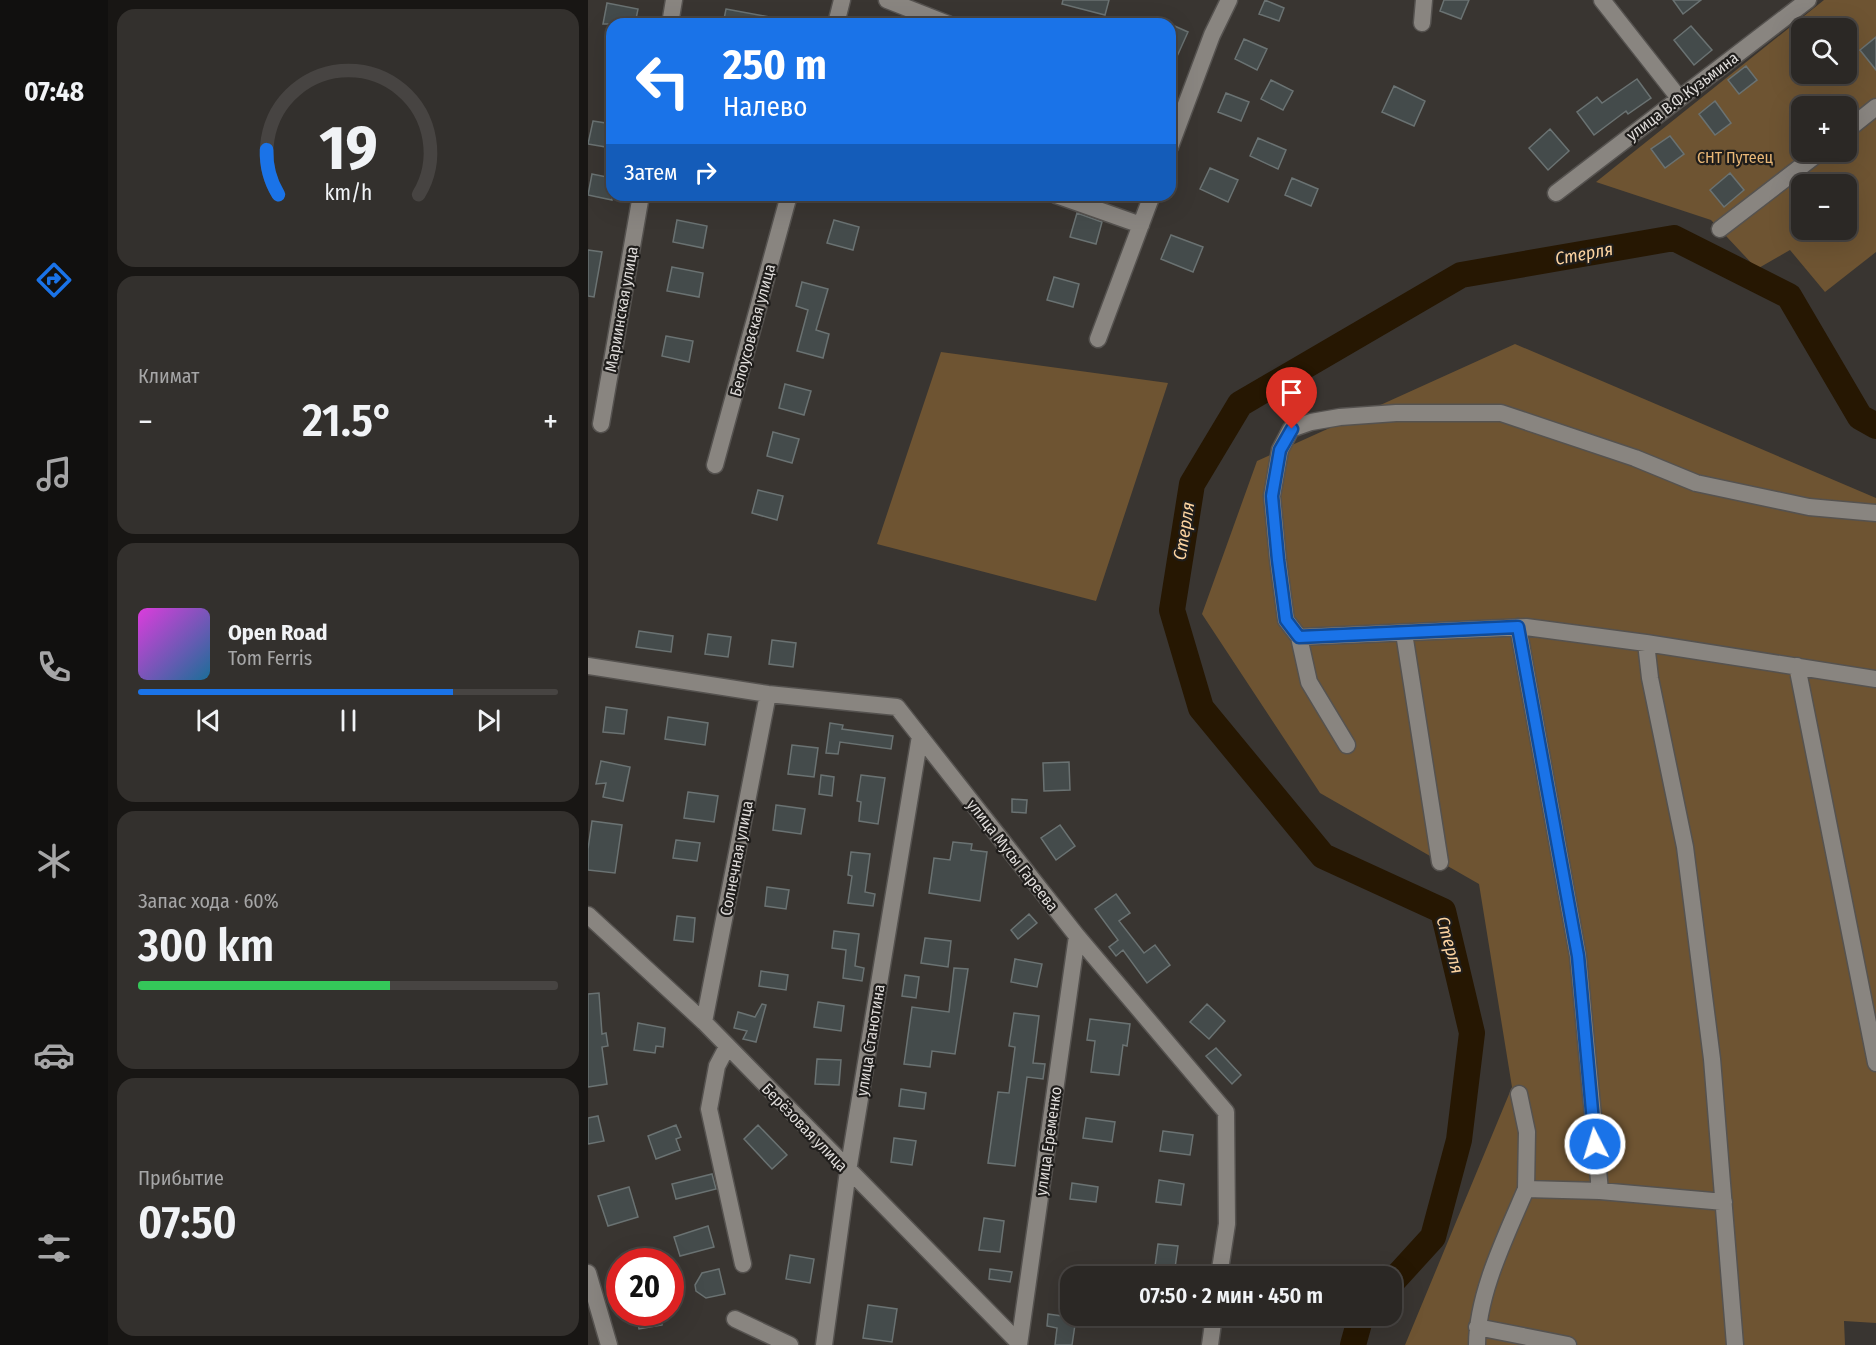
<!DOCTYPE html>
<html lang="ru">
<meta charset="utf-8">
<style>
body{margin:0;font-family:"Fira Sans Condensed",sans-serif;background:#33302d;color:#f1f3f6;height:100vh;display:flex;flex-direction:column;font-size:22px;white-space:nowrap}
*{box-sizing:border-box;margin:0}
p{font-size:20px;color:#a6a6a7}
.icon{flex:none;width:33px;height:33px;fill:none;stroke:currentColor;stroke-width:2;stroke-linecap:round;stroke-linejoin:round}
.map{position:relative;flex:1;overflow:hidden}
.details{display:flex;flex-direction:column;gap:9px;padding:9px;background:#181614;width:480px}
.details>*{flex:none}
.guide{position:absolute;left:18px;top:18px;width:570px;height:183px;border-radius:18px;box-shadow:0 6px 24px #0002,0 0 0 2px #474442;background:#1a73e8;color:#fff;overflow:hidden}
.fabs{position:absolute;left:1203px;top:18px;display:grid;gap:12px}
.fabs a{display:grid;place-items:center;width:66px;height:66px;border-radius:12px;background:#2b2825;box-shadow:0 6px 24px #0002,0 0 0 2px #474442;font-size:30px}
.speed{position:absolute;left:18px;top:1248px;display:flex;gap:12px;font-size:30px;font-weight:700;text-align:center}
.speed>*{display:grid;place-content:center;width:78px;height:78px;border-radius:50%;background:#2b2825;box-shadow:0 6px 24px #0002,0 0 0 2px #474442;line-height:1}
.speed .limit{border:9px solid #d22;background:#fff;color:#111}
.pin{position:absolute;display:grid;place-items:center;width:51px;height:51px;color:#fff;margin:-62px -26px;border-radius:50% 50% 50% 0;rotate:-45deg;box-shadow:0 0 6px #0007}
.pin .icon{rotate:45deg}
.me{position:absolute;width:66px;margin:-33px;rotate:355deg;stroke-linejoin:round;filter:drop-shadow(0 0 4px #0008)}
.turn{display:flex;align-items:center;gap:21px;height:126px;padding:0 18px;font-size:27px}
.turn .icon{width:78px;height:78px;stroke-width:2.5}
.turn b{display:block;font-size:42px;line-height:51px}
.then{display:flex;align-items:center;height:57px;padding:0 18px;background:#0003;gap:12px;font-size:22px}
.big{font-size:45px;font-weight:600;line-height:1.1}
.details .tile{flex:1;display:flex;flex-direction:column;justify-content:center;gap:9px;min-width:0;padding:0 21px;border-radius:18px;background:#33302d}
.details .dial{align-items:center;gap:0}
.dial svg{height:156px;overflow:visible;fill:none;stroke:#474442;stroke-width:7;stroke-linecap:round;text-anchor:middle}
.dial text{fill:#f1f3f6;stroke:none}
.song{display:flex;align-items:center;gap:18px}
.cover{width:72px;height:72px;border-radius:9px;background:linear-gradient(135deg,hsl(300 70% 55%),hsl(200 70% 35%))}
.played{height:6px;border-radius:3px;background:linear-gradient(90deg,#1a73e8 75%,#474442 75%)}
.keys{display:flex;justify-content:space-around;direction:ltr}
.heat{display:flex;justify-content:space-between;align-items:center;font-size:33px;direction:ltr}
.charge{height:9px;border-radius:4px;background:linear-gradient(90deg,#34c759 60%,#474442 0)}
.trip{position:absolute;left:472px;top:1266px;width:342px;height:60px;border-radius:18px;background:#2b2825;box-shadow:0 6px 24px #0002,0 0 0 2px #474442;font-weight:600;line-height:60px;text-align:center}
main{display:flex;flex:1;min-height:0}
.tab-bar{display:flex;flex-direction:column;width:108px;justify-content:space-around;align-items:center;background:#11100f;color:#a6a6a7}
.tab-bar .icon{width:42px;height:42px}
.tab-bar .on{color:#1a73e8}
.tab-bar b{font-size:27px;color:#f1f3f6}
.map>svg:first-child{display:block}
.green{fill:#6e5432;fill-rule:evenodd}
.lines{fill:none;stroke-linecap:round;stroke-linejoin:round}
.river{stroke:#261702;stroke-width:26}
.building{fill:#444b4b;stroke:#6a7272;stroke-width:1.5}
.minor-casing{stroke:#55524f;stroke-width:19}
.minor{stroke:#898580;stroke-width:16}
.route-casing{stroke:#114b97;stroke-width:15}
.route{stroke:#1a73e8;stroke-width:10}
.labels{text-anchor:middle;stroke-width:4.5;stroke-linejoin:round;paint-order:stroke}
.street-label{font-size:16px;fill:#dfdcda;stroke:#1f1d1b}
.park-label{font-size:16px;fill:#e9b776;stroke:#1f1d1b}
.water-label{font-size:18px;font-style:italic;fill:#fcd3a0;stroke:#1f1d1b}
</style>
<main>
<nav class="tab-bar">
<b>07:48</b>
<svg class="icon on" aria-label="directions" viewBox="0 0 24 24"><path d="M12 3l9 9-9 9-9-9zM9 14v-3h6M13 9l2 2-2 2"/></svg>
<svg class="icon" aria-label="music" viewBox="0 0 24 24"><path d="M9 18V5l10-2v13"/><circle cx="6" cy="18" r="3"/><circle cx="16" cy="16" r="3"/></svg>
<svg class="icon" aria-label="phone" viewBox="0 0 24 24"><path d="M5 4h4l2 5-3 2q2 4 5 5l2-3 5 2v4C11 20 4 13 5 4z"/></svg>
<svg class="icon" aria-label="climate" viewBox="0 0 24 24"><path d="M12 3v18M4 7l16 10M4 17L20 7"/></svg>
<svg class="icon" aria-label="car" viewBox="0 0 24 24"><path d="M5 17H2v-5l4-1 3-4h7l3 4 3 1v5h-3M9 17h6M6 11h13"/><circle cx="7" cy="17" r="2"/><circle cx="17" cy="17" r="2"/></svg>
<svg class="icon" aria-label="filters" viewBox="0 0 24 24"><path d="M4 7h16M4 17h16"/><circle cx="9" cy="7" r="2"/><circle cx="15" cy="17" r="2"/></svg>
</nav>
<section class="details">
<div class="tile dial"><svg viewBox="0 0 100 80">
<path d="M14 69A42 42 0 1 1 86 69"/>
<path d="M14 69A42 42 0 0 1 8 46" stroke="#1a73e8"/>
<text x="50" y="56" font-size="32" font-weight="700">19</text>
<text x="50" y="72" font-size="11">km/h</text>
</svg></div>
<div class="tile"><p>Климат</p>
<div class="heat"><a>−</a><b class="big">21.5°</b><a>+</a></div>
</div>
<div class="tile">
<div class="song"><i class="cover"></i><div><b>Open Road</b><p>Tom Ferris</p></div></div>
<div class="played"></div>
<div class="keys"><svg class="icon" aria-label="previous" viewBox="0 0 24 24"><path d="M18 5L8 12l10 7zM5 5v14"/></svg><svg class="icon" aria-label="pause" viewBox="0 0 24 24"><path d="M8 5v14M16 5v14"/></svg><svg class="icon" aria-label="next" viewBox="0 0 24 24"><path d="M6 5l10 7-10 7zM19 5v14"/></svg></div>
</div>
<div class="tile"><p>Запас хода · 60%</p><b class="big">300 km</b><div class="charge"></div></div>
<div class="tile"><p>Прибытие</p><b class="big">07:50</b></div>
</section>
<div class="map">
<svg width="1288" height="1345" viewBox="0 0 1288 1345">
<rect width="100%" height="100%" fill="#393531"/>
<!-- green -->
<path class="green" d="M 1236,0 L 1288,0 L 1288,252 L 1237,292 L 1202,250 L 1169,269 L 1123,220 L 1008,182 ZM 1214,28 L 1258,28 L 1258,74 L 1214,74 ZM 1214,106 L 1258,106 L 1258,152 L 1214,152 ZM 1214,184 L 1258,184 L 1258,230 L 1214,230 Z
M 927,344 L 1288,498 L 1288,1323 L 1256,1321 L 1257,1345 L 817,1345 L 924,1087 L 891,884 L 732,793 L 614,614 L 669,461 Z
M 353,352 L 580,383 L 508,601 L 289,544 Z"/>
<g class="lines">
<!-- river -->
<path class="river" d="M 804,1282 L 845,1237 L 871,1140 L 884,1033 L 855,911 L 735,856 L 613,708 L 584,610 L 604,484 L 652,404 L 873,275 L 1086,238 L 1201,296 L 1272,417 L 1288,426
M 765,1345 L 773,1316"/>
</g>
<!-- building -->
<path class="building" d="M 475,0 L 521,0 L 517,15 L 474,4 Z
M 677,0 L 696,8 L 691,21 L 671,14 Z
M 856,0 L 881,0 L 873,19 L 852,11 Z
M 1085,0 L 1113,0 L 1095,14 Z
M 19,3 L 50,9 L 47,24 L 15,24 Z
M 138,9 L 187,18 L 187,24 L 135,24 Z
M 582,24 L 600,32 L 582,72 Z
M 1103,26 L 1124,50 L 1106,65 L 1086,40 Z
M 1288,37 L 1288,70 L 1272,50 Z
M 656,39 L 679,49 L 669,70 L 647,59 Z
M 1158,66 L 1169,80 L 1151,94 L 1140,80 Z
M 1049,79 L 1063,98 L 1040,114 L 1038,111 L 1006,135 L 989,112 L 1009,97 L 1014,103 Z
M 683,80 L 705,91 L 695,110 L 673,99 Z
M 806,86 L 837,101 L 826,126 L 794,112 Z
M 638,93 L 661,102 L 653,121 L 630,112 Z
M 1127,101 L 1143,123 L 1127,135 L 1111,114 Z
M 5,121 L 24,124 L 24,148 L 0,144 Z
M 962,129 L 981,151 L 960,170 L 941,148 Z
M 1082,136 L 1096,154 L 1077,168 L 1063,149 Z
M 670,138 L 698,150 L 690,169 L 662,156 Z
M 622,168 L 650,180 L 640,202 L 612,189 Z
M 1142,173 L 1156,190 L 1136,207 L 1122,190 Z
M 4,174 L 24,178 L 24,200 L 0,195 Z
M 704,178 L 730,189 L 723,206 L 697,195 Z
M 489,213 L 514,222 L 508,244 L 482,237 Z
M 89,220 L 119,226 L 115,248 L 85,242 Z
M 246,220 L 271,227 L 265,250 L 239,243 Z
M 583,235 L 615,247 L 605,272 L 573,259 Z
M 0,250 L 14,252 L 6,297 L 0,296 Z
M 84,267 L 115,273 L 111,297 L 79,291 Z
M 466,277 L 491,284 L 485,307 L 459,300 Z
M 214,282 L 240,289 L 228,330 L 241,334 L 235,358 L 209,351 L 220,310 L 208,306 Z
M 78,336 L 105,341 L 101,362 L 74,356 Z
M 197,384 L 223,391 L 216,415 L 191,408 Z
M 185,432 L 211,439 L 204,463 L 179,456 Z
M 170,490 L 195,496 L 189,520 L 164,513 Z
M 51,631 L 85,636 L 83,652 L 48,647 Z
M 120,634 L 143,637 L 140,657 L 117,654 Z
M 184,640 L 208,643 L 205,667 L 181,664 Z
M 18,707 L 39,710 L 36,734 L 15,732 Z
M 80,717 L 120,723 L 117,745 L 77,739 Z
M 242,723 L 255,725 L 254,729 L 305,736 L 303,749 L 252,742 L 250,754 L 238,753 Z
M 204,745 L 230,748 L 226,777 L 200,774 Z
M 13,761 L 42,767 L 35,801 L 15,797 L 18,783 L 8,784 Z
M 481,762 L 482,790 L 456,791 L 455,763 Z
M 233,775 L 246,777 L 244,796 L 231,794 Z
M 273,775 L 297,778 L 290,824 L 271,821 L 273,802 L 269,801 Z
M 100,792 L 130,796 L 126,822 L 96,818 Z
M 424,799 L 439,800 L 438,813 L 424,812 Z
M 188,805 L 217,809 L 213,834 L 185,830 Z
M 4,821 L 34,825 L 27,873 L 0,870 L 0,849 Z
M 472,825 L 487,846 L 468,860 L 453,838 Z
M 88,840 L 112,843 L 109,861 L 85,858 Z
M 365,842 L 384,844 L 383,850 L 399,852 L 392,901 L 341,893 L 346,858 L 362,860 Z
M 263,852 L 282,854 L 277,892 L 287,894 L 285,906 L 260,903 L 264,876 L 260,875 Z
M 179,887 L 201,890 L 198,909 L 177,906 Z
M 528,894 L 542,913 L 531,921 L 556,953 L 567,945 L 582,965 L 559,983 L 535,950 L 528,956 L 521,947 L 530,940 L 507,909 Z
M 441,914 L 449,923 L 430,939 L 423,930 Z
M 89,916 L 107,918 L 105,942 L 86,940 Z
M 246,931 L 271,934 L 267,966 L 276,968 L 274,981 L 255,978 L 258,950 L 244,948 Z
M 337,938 L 363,941 L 360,967 L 333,963 Z
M 427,959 L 454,964 L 449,987 L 423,982 Z
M 366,968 L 380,969 L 367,1054 L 344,1051 L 342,1067 L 316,1064 L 324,1007 L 361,1012 Z
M 173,971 L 200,975 L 198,990 L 171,986 Z
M 317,975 L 331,977 L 328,998 L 314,996 Z
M 11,993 L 14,1034 L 18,1033 L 20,1046 L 14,1047 L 19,1084 L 0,1087 L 0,994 Z
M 230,1002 L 256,1006 L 253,1031 L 226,1027 Z
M 174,1004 L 178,1005 L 168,1042 L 155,1039 L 159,1031 L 146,1028 L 150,1012 L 167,1017 Z
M 619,1004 L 637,1021 L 621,1039 L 602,1022 Z
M 426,1013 L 451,1016 L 445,1063 L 457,1064 L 455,1079 L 439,1077 L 427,1166 L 400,1163 L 410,1092 L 421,1093 L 427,1047 L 421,1046 Z
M 502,1019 L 542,1024 L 539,1046 L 535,1045 L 531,1075 L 503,1072 L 507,1041 L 499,1040 Z
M 50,1023 L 77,1028 L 75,1047 L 68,1046 L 67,1053 L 46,1050 Z
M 628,1048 L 653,1075 L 644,1084 L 618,1056 Z
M 229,1059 L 253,1060 L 251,1085 L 227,1084 Z
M 313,1089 L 338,1093 L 336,1109 L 311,1106 Z
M 10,1116 L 16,1141 L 0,1144 L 0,1118 Z
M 498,1118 L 527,1122 L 524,1142 L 495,1138 Z
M 88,1125 L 93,1137 L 88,1139 L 92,1150 L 68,1159 L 60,1136 Z
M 170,1125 L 199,1155 L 184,1169 L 156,1139 Z
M 575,1131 L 605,1135 L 602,1155 L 572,1151 Z
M 306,1138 L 328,1141 L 324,1165 L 303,1162 Z
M 124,1174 L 128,1189 L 88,1199 L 84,1184 Z
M 571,1180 L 596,1184 L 593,1205 L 568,1202 Z
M 484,1183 L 510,1187 L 508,1202 L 482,1199 Z
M 41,1187 L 50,1217 L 20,1226 L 10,1196 Z
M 396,1218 L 416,1221 L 412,1252 L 391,1250 Z
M 120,1226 L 126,1247 L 92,1256 L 86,1237 Z
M 570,1244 L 590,1246 L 587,1268 L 567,1266 Z
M 202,1255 L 226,1259 L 222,1283 L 198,1279 Z
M 131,1269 L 137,1294 L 118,1298 L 108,1291 L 107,1285 L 114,1273 Z
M 402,1269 L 424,1272 L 422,1282 L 401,1279 Z
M 280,1305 L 309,1309 L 304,1342 L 275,1338 Z
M 48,1312 L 73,1312 L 74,1325 L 51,1329 Z
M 460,1314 L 488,1318 L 484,1345 L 467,1345 L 469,1328 L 459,1326 Z"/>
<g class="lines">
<defs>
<path id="minor" d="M 299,0 L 360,24
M 1014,0 L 1091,98
M 834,23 L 836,0
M 82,24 L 86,0
M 248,24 L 254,0
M 1258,131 L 1288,107
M 582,147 L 624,35 L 641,0
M 968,193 L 1220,0
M 468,195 L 553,225
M 1132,229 L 1232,152
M 510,339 L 564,195
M 13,424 L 53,195
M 127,465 L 201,195
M 930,627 L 990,956 L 1012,1191
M 816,633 L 852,862
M 711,637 L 698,620 L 690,560 L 684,496 L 692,450 L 703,429 L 723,422 L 752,417 L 808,413 L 913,413 L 1047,458 L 1108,483 L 1221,507 L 1288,513
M 1058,643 L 1062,678 L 1097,847 L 1124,1059 L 1147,1345
M 0,666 L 180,694 L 309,707 L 489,936 L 638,1112 L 639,1224 L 631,1276
M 1209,666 L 1288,1063
M 759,745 L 721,682 L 711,637 L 938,627 L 1058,643 L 1288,679
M 0,915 L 116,1022 L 431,1343
M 116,1022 L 180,694
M 139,1047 L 129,1066 L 121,1109 L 155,1264
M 931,1094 L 939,1132 L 938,1189
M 0,1273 L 21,1345
M 147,1319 L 202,1345
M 889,1327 L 980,1345
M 236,1345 L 260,1171 L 332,736
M 431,1345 L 489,936
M 622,1345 L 626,1316
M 889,1345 C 889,1294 918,1236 938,1189 L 1012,1191 L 1136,1202"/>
</defs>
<!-- minor casing -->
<use href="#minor" class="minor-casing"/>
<!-- minor -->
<use href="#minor" class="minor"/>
</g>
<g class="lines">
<defs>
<path id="route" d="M 704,429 L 692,450 L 684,496 L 690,560 L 698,620 L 711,637 L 930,627 L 990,956 L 1007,1144"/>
</defs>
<!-- route casing -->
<use href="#route" class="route-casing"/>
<!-- route -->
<use href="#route" class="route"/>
</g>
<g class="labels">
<!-- street labels -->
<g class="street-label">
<text transform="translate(1094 96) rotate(-37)" y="6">улица В.Ф.Кузьмина</text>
<text transform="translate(33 309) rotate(-80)" y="6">Мариинская улица</text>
<text transform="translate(164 330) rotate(-75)" y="6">Белоусовская улица</text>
<text transform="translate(425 855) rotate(52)" y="6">улица Мусы Гареева</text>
<text transform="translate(148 858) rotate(-79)" y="6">Солнечная улица</text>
<text transform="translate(282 1040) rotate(-81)" y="6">улица Станотина</text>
<text transform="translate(217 1127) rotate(46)" y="6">Берёзовая улица</text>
<text transform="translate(460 1141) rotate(-82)" y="6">улица Еременко</text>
</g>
<!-- park labels -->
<g class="park-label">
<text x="1147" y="163">СНТ Путеец</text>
</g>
<!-- water labels -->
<g class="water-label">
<text transform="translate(996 254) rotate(-10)" y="6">Стерля</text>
<text transform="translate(596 531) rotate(-81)" y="6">Стерля</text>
<text transform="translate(862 945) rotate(74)" y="6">Стерля</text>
</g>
</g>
</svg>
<div class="fabs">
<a><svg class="icon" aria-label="search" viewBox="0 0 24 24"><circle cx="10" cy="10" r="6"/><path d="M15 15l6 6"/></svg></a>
<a>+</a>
<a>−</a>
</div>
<div class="speed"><div class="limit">20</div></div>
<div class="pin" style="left:704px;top:429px;background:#d93025"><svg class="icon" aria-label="arrive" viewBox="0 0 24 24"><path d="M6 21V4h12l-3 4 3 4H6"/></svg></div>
<svg class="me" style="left:1007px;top:1144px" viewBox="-20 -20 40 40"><circle r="17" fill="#1a73e8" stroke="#fff" stroke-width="3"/><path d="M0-11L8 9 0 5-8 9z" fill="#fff"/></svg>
<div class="trip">07:50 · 2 мин · 450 m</div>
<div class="guide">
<div class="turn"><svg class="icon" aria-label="left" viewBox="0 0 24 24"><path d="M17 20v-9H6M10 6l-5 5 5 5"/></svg><div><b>250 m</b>Налево</div></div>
<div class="then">Затем<svg class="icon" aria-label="right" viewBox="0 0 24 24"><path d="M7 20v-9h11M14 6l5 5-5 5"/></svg></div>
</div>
</div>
</main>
